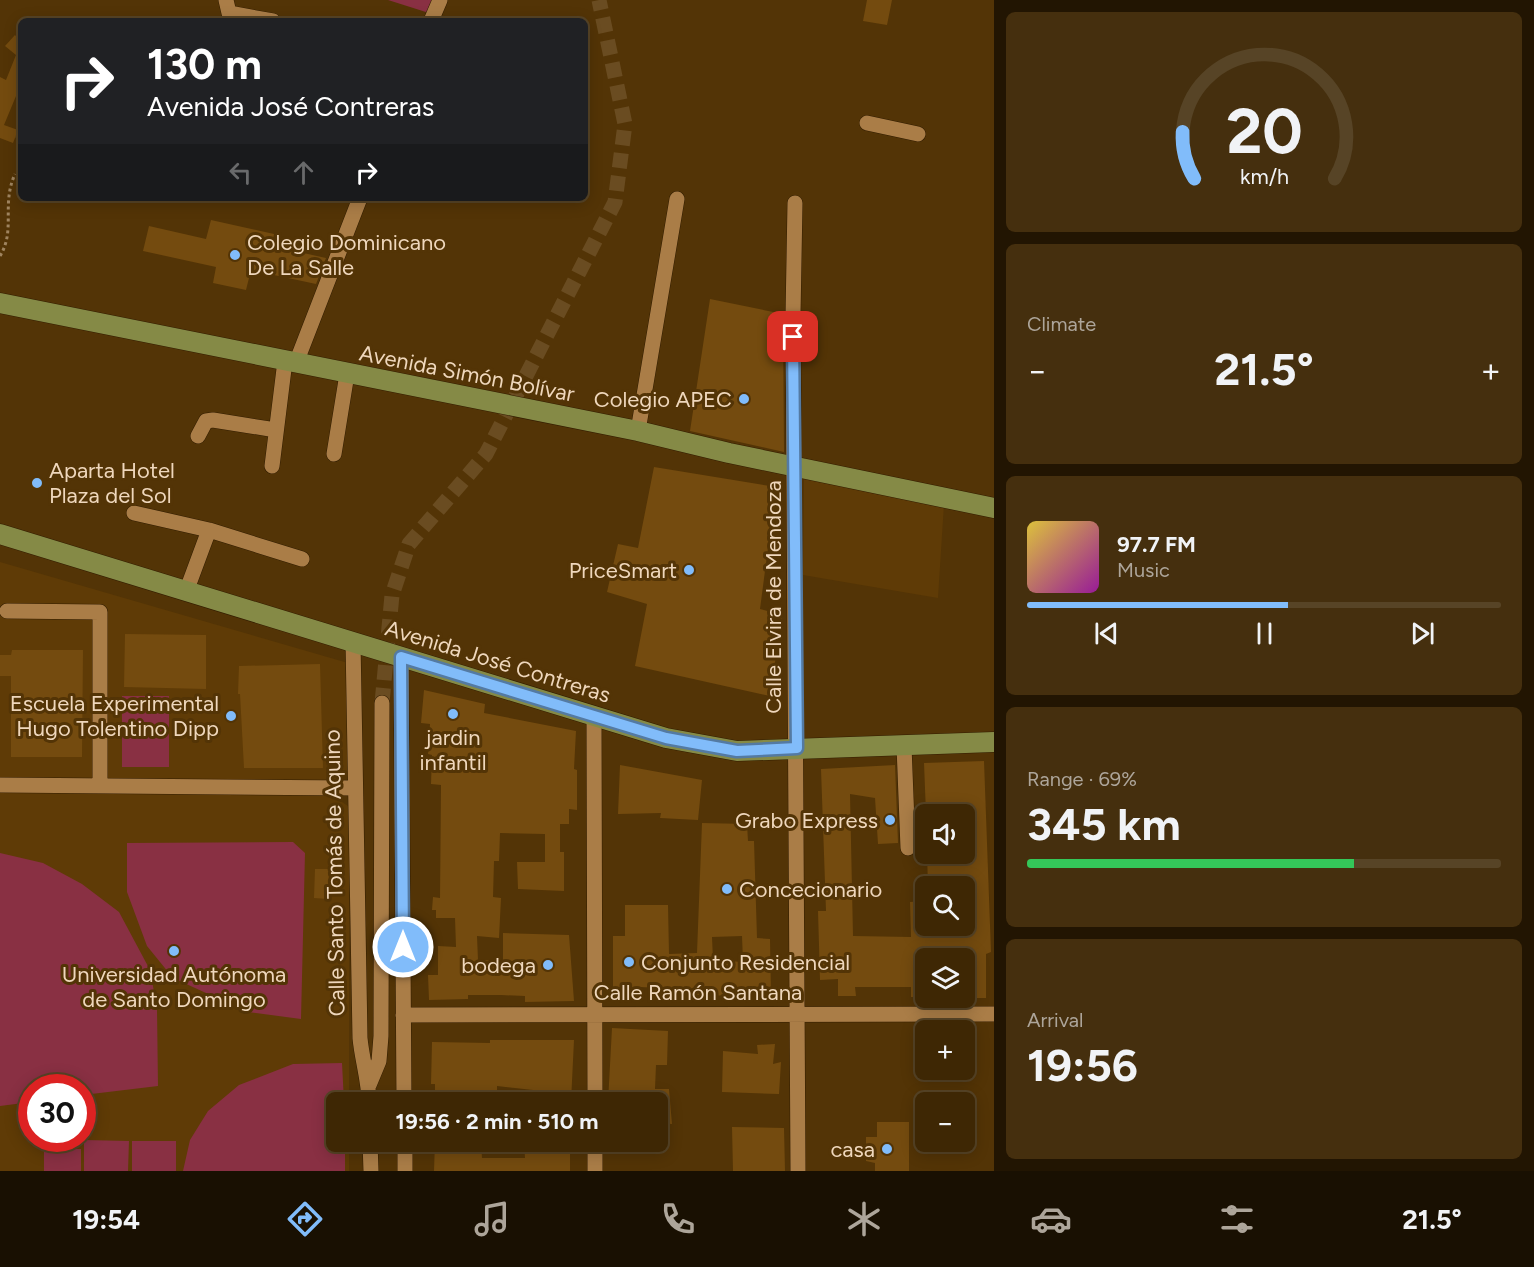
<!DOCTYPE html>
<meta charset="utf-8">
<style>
body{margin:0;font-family:Figtree,sans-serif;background:#452f0e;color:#f1f3f6;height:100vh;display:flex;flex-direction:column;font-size:22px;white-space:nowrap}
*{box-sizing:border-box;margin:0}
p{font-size:20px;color:#ada59a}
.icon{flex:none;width:33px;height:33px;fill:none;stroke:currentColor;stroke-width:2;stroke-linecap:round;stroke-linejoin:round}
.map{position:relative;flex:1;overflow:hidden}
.side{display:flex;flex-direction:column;gap:12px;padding:12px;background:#221502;width:540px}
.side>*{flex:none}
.top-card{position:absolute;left:18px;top:18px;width:570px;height:183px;border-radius:9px;box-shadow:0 3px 15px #0003,0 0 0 2px #574426;background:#202124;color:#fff;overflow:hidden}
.fabs{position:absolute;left:915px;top:804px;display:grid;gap:12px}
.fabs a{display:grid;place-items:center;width:60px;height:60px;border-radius:9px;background:#3e2704;box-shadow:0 3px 15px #0003,0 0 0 2px #574426;font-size:30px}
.speed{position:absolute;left:18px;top:1074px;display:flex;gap:12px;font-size:30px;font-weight:700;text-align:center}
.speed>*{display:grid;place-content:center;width:78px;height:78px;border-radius:50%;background:#3e2704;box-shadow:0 3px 15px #0003,0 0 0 2px #574426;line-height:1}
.speed .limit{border:9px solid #d22;background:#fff;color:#111}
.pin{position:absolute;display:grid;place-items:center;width:51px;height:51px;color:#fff;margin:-26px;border-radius:12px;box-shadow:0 3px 9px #0006}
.me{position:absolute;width:66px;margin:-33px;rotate:0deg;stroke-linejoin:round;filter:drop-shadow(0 0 4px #0008)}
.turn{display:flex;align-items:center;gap:21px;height:126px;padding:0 30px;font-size:27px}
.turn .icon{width:78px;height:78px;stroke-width:2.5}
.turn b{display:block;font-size:42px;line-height:51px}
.lanes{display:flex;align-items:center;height:57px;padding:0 30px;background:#0003;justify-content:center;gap:30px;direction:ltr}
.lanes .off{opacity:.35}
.big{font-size:45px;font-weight:700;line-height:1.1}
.side .card{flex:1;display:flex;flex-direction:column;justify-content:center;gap:9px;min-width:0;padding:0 21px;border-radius:9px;background:#452f0e}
.side .dial{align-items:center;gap:0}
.dial svg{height:156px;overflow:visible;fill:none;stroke:#574426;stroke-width:7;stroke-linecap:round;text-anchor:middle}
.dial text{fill:#f1f3f6;stroke:none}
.song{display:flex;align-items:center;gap:18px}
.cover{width:72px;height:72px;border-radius:9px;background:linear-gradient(135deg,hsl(50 70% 55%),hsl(300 70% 35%))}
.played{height:6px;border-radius:3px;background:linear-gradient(90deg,#81bcfa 55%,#574426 55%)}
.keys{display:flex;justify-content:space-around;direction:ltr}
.heat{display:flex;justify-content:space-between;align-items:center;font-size:33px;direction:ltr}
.charge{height:9px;border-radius:4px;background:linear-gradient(90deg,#34c759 69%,#574426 0)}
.trip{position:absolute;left:326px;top:1092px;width:342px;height:60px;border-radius:9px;background:#3e2704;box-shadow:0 3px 15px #0003,0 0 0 2px #574426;font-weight:700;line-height:60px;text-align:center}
.tab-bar{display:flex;height:96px;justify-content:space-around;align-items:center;background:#191002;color:#ada59a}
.tab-bar .icon{width:42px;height:42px}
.tab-bar .current{color:#81bcfa}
.tab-bar b{font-size:27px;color:#f1f3f6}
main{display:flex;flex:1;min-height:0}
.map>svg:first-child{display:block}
.built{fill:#5f3b06;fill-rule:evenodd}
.green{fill:#893043}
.building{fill:#744b0f;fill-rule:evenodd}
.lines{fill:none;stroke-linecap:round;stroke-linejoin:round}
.minor-tunnel{stroke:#6a4c21;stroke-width:15;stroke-dasharray:15 8;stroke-linecap:butt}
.minor-casing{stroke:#321d01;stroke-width:16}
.major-casing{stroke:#321d01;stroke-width:21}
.path{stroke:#9f845f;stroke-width:3;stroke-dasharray:3 3;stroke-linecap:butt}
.minor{stroke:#aa7d47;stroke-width:15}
.major{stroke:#858a46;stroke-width:20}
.route-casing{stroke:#547aa2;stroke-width:15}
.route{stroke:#81bcfa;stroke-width:10}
.poi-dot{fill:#81bcfa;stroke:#533406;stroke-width:2}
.labels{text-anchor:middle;stroke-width:6;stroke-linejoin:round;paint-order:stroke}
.poi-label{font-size:22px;fill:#efd7bc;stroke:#533406;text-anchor:end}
.street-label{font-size:22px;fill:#efd7bc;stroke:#533406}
</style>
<main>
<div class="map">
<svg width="994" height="1171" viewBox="0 0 994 1171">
<rect width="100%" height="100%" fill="#533406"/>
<!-- built -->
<path class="built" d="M 804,476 L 944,504 L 938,598 L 803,575 Z
M 0,562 L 348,663 L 348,772 L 338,780 L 336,798 L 348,806 L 349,814 L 349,1102 L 336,1102 L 336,1142 L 349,1142 L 349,1171 L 0,1171 ZM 32,1088 L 82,1088 L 82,1138 L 32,1138 Z"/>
<!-- green -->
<path class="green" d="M 388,0 L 434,0 L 429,13 Z
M 122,696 L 169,696 L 169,767 L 122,767 Z
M 293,842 L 305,853 L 301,1019 L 248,1012 L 173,978 L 147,946 L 127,892 L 127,843 Z
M 0,853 L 43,863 L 82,884 L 119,912 L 150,970 L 157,1008 L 158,1086 L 83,1095 L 82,1088 L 32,1088 L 31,1102 L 0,1106 Z
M 342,1063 L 344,1102 L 336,1102 L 336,1142 L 345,1142 L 345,1171 L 183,1171 L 190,1140 L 208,1111 L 239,1085 L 293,1064 Z
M 84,1140 L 129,1141 L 128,1171 L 84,1171 Z
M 132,1141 L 176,1141 L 176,1171 L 132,1171 Z
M 44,1149 L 81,1149 L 81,1171 L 44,1171 Z"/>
<!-- building -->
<path class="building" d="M 867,0 L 892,0 L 887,25 L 863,21 Z
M 15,35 L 21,42 L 21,84 L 4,125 L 18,130 L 13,143 L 0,138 L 0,77 L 6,80 L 16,55 L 5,46 Z
M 211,220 L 274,234 L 272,246 L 326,258 L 316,284 L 251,270 L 246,290 L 213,283 L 216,267 L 143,251 L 149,226 L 206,239 Z
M 710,299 L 783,314 L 784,452 L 690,431 Z
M 654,467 L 776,487 L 760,609 L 782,615 L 770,696 L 635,666 L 647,604 L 607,592 L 618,544 L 638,548 Z
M 125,634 L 206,635 L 206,689 L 124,687 Z
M 12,650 L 83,650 L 82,757 L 11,757 L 11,676 L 0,676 L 0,655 L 11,655 Z
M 320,664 L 323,768 L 244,768 L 240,694 L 238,694 L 239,666 Z
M 424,690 L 485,704 L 484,713 L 576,731 L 574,769 L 577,770 L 577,810 L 569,809 L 569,824 L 560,824 L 560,852 L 564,852 L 564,891 L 518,889 L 517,862 L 545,862 L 545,834 L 500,833 L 499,861 L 494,861 L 493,897 L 501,898 L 499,938 L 477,936 L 478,960 L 503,961 L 503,933 L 569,935 L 574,1001 L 525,1002 L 525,996 L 501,995 L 468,995 L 468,999 L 429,1000 L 428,975 L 438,975 L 438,946 L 456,947 L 455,918 L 436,918 L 436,910 L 432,910 L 433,897 L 440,898 L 441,785 L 431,784 L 432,755 L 428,754 L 430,724 L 421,723 Z
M 984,761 L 991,952 L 986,954 L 986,998 L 964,998 L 964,958 L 926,958 L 926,997 L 911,997 L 911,987 L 855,987 L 856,996 L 838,996 L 838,979 L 820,980 L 818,911 L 826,911 L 821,769 L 895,765 L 898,843 L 878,844 L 875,798 L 850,794 L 853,936 L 911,937 L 910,902 L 926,901 L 926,926 L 964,926 L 964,886 L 928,886 L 927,854 L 964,854 L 964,814 L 926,814 L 924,763 Z
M 620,765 L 702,780 L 698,820 L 660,818 L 661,813 L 618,814 Z
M 702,823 L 747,824 L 748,841 L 754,841 L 757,938 L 770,939 L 771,997 L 663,994 L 662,988 L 640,987 L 640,996 L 613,993 L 613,936 L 625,936 L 625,905 L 668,905 L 669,954 L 697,953 ZM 742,936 L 743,962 L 713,960 L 712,937 Z
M 315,869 L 329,869 L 328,899 L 314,898 Z
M 612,1028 L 668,1031 L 667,1065 L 656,1065 L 655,1089 L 669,1089 L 672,1124 L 657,1123 L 657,1102 L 608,1102 Z
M 490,1040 L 574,1040 L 571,1102 L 532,1102 L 533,1090 L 497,1086 L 497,1102 L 435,1102 L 435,1084 L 431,1084 L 432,1042 L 490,1043 Z
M 775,1044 L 773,1064 L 781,1062 L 779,1094 L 722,1092 L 723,1051 L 758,1054 L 757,1045 Z
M 877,1122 L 909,1122 L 909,1171 L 875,1171 L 875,1163 L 866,1161 L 866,1137 L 877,1137 Z
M 732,1127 L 784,1128 L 785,1171 L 733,1171 Z
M 435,1142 L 481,1142 L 482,1158 L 525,1158 L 524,1142 L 570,1142 L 570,1171 L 434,1171 Z"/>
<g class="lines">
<!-- minor-tunnel -->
<path class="minor-tunnel" d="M 382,703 L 392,595 L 409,544 L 486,454 L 615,202 L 625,124 L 599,0"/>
<defs>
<path id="minor" d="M 226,0 L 229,13 L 273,21
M 431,21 L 440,0
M 867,123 L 918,134
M 795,203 L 793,316 L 798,1171
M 296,363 L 360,198
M 638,431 L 677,199
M 198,436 L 206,421 L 213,420 L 276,430
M 334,454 L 347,374
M 272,466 L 285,361
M 134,513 L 209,530
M 186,592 L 209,530 L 302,559
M 7,611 L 100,612 L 100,785
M 353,641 L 360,1038 C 362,1060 369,1081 369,1102
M 401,657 L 404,1102
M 594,715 L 595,1102
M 904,746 L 908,848
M 0,785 L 355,788
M 403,1015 L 994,1014
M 369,1085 L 379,1061 L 381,1036 L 382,703
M 370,1142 L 371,1171
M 405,1142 L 405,1171
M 595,1142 L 595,1171"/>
<path id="major" d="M 0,303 L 638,431 L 729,453 L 994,508
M 0,534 L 666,738 L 737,751 L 994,742"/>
</defs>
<!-- minor casing -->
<use href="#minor" class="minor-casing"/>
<!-- major casing -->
<use href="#major" class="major-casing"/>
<!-- path -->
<path class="path" d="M 16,136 L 21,137
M 0,256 C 16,230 1,205 15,174"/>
<!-- minor -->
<use href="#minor" class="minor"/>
<!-- major -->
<use href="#major" class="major"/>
</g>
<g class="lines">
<defs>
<path id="route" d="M 403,947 L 401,657 L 666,738 L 737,751 L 797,748 L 793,337"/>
</defs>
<!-- route casing -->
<use href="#route" class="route-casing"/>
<!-- route -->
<use href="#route" class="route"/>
</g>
<!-- markers -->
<g class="poi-dot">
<circle cx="235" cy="255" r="6"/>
<circle cx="744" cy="399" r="6"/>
<circle cx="37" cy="483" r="6"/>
<circle cx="689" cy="570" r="6"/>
<circle cx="453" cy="714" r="6"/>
<circle cx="231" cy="716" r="6"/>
<circle cx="890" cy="820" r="6"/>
<circle cx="727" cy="889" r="6"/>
<circle cx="174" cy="951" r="6"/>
<circle cx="629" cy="962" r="6"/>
<circle cx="548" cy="965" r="6"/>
<circle cx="887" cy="1149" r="6"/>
</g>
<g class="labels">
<!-- poi labels -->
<g class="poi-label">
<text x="247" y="250" text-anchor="start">Colegio Dominicano<tspan x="247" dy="25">De La Salle</tspan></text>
<text x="732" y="407">Colegio APEC</text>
<text x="49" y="478" text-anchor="start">Aparta Hotel<tspan x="49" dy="25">Plaza del Sol</tspan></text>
<text x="677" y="578">PriceSmart</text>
<text x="219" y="711">Escuela Experimental<tspan x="219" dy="25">Hugo Tolentino Dipp</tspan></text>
<text x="453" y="745" text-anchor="middle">jardin<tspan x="453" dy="25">infantil</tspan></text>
<text x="878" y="828">Grabo Express</text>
<text x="739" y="897" text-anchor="start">Concecionario</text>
<text x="641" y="970" text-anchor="start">Conjunto Residencial</text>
<text x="536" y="973">bodega</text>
<text x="174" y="982" text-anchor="middle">Universidad Autónoma<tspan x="174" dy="25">de Santo Domingo</tspan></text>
<text x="875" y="1157">casa</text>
</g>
<!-- street labels -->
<g class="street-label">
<text transform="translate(467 373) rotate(11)" y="8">Avenida Simón Bolívar</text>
<text transform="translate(773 597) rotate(-90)" y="8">Calle Elvira de Mendoza</text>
<text transform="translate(498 661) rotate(17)" y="8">Avenida José Contreras</text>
<text transform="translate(334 873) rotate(-91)" y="8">Calle Santo Tomás de Aquino</text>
<text x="698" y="1000">Calle Ramón Santana</text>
</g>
</g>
</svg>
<div class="fabs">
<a><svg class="icon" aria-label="sound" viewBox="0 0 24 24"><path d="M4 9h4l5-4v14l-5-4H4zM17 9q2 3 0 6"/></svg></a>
<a><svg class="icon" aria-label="search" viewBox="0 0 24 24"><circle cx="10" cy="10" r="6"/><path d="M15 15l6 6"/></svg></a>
<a><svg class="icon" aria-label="layers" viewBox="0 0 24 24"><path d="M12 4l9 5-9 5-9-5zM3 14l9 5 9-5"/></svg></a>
<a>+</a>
<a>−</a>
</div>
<div class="speed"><div class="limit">30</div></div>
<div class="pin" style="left:793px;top:337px;background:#d93025"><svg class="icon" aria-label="arrive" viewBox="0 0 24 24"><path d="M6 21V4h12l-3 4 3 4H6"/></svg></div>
<svg class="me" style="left:403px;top:947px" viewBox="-20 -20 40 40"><circle r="17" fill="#81bcfa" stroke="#fff" stroke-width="3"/><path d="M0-11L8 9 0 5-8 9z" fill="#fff"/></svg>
<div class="trip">19:56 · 2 min · 510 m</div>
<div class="top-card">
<div class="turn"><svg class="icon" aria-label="right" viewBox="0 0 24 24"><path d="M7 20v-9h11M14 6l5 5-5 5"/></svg><div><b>130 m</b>Avenida José Contreras</div></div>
<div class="lanes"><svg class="icon off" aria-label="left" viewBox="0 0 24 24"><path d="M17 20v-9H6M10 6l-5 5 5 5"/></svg><svg class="icon off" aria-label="ahead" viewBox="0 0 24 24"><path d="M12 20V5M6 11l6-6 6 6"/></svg><svg class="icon" aria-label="right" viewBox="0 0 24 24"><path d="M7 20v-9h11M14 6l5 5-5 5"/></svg></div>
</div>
</div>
<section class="side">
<div class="card dial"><svg viewBox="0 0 100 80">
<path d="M14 69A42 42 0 1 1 86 69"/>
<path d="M14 69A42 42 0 0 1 8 45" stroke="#81bcfa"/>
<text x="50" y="56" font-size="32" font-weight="700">20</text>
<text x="50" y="72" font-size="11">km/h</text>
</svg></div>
<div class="card"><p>Climate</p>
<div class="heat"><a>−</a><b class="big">21.5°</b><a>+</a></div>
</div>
<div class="card">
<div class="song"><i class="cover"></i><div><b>97.7 FM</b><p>Music</p></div></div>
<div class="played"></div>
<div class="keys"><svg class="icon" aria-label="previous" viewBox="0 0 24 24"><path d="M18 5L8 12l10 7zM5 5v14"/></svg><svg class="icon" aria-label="pause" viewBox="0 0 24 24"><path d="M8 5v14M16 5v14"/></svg><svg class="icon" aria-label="next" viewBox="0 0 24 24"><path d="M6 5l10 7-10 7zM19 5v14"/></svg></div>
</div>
<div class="card"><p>Range · 69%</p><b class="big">345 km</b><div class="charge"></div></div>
<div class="card"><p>Arrival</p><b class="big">19:56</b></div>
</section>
</main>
<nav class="tab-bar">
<b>19:54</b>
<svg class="icon current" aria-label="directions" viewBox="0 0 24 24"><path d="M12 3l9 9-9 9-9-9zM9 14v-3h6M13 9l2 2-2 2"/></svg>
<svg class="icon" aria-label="music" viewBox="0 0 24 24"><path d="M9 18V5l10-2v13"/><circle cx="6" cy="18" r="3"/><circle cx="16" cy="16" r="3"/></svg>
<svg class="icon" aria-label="phone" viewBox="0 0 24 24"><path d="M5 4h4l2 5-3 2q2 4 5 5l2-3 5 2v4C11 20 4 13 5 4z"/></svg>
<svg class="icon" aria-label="climate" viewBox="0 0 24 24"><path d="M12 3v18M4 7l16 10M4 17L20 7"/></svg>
<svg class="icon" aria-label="car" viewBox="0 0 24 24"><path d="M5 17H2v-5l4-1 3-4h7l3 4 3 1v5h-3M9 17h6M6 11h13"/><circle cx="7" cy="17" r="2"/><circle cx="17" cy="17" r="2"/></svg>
<svg class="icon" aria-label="filters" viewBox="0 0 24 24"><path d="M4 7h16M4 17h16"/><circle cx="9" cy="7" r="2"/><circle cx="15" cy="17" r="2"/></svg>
<b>21.5°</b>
</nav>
